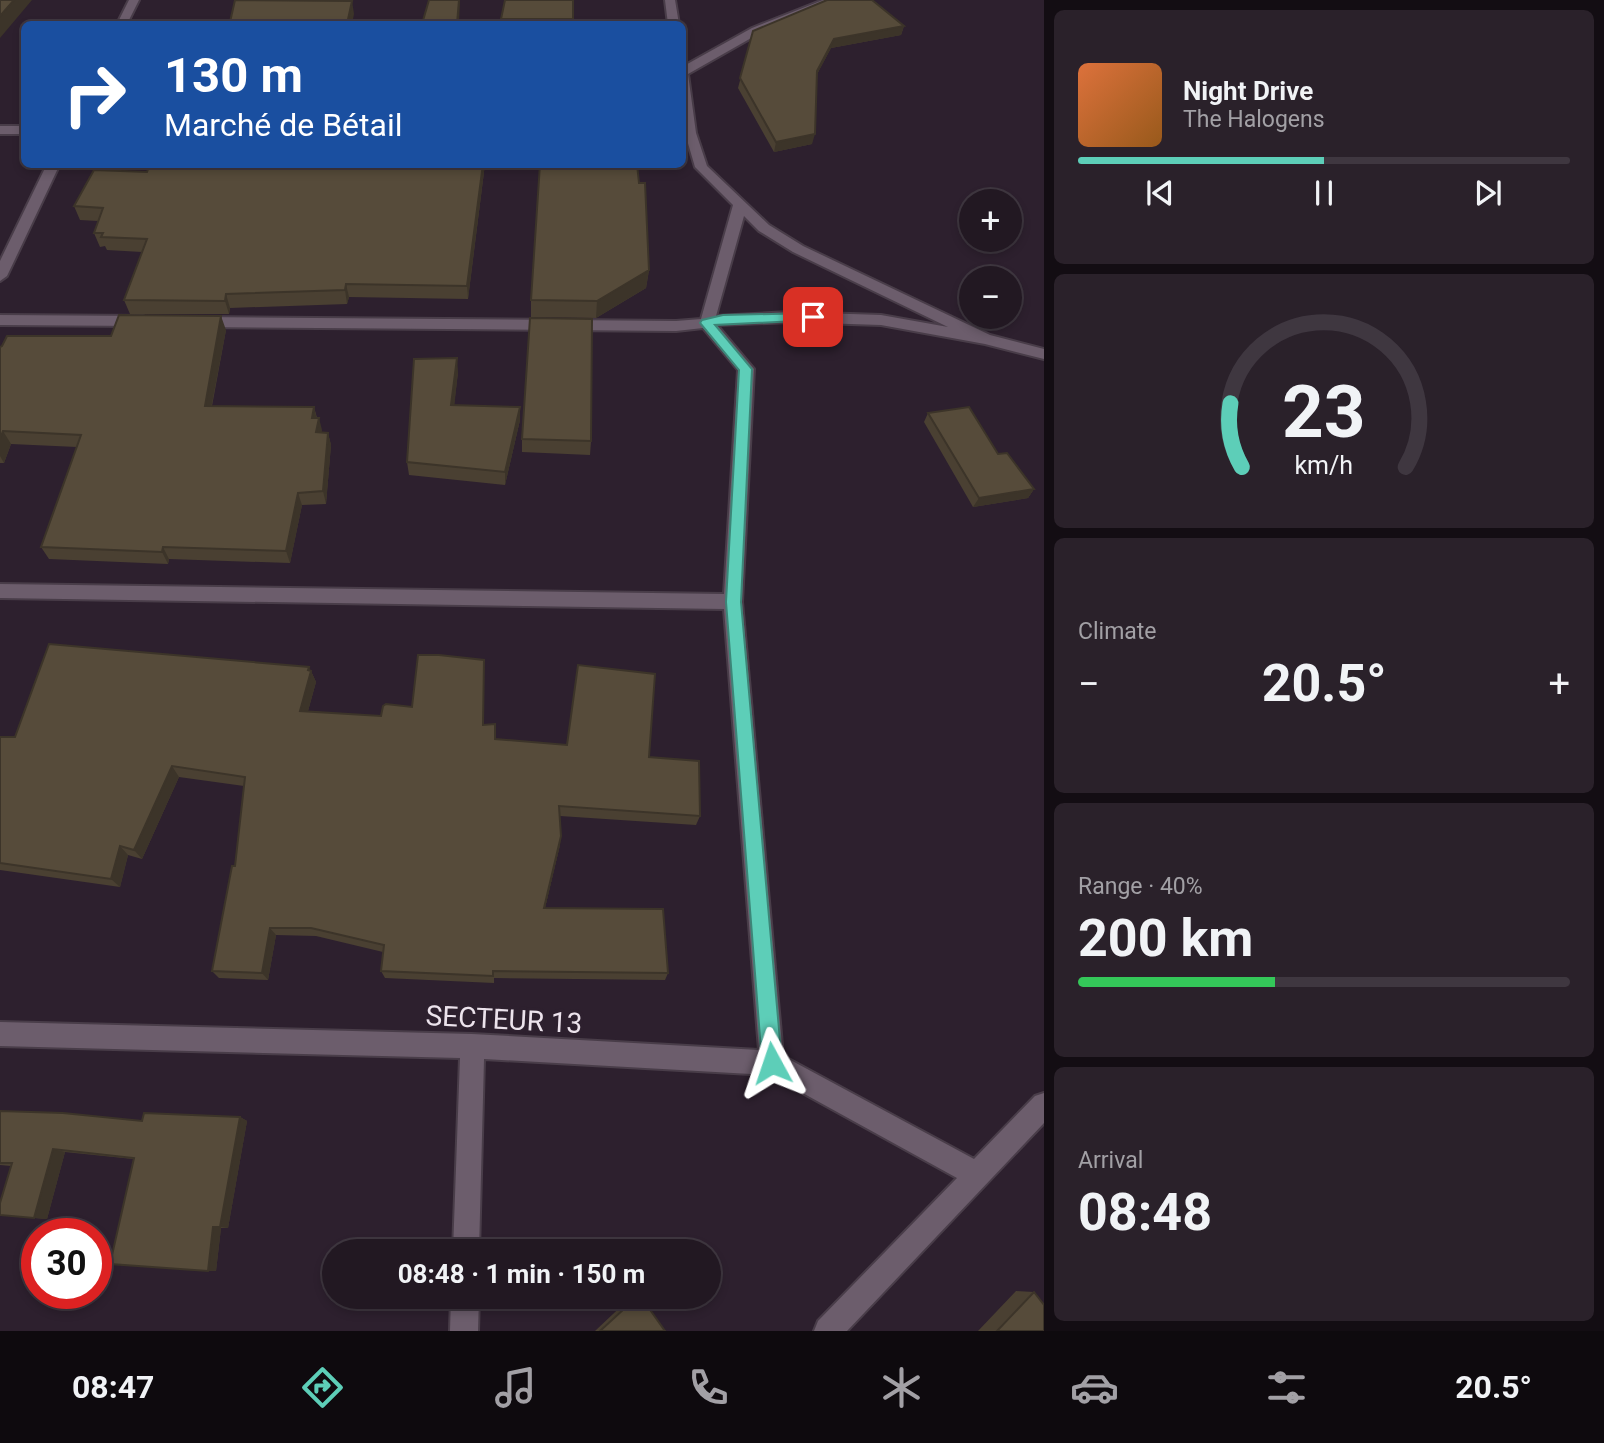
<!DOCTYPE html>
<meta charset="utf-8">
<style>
body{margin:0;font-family:Roboto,sans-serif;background:#2a212a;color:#f1f3f6;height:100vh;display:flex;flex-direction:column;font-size:26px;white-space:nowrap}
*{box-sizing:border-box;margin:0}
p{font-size:23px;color:#a2a0a5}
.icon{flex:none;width:38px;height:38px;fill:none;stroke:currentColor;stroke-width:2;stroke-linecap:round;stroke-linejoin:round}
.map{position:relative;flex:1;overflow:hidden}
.panel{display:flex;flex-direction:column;gap:10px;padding:10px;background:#130d13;width:560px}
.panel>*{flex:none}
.top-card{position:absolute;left:21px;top:21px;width:665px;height:147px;border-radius:10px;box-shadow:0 4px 10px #0003,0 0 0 2px #3f3740;background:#1a4fa0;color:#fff;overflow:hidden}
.fabs{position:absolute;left:959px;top:189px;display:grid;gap:14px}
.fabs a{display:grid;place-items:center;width:63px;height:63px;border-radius:50%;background:#221822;box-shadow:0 4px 10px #0003,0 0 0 2px #3f3740;font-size:35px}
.speed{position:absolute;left:21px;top:1218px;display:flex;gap:14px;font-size:35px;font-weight:700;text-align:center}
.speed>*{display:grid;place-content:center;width:91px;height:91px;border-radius:50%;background:#221822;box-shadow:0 4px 10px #0003,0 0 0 2px #3f3740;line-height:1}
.speed .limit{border:10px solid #d22;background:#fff;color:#111}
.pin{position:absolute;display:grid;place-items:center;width:60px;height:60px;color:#fff;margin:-30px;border-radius:14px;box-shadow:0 4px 10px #0006}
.me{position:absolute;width:77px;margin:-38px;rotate:355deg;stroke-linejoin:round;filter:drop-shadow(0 0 5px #0008)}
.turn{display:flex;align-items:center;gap:24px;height:147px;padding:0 28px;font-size:32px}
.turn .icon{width:91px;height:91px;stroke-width:2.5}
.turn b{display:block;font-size:49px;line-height:60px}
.big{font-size:52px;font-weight:700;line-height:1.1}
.panel .tile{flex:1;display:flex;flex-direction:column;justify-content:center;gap:10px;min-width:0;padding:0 24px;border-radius:10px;background:#2a212a}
.panel .dial{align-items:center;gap:0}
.dial svg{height:182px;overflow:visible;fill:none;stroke:#3f3740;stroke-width:7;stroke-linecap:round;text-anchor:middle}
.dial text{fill:#f1f3f6;stroke:none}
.song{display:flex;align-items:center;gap:21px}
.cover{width:84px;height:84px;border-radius:10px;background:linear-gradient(135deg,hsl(20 70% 55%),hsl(30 70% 35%))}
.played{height:7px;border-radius:4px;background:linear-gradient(90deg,#5dceb8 50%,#3f3740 50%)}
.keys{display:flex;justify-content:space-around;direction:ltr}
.heat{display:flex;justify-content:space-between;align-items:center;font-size:38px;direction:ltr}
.charge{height:10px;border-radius:5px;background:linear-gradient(90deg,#34c759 40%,#3f3740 0)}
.trip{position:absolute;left:322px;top:1239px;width:399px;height:70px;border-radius:35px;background:#221822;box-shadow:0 4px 10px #0003,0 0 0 2px #3f3740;font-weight:700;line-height:70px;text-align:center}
.menu{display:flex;height:112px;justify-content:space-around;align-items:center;background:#0e0a0e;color:#a2a0a5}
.menu .icon{width:49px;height:49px}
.menu .on{color:#5dceb8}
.menu b{font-size:32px;color:#f1f3f6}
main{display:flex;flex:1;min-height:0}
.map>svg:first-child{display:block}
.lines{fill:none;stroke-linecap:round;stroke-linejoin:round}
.minor-casing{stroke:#493d49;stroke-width:4}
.minor{fill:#6c5d6c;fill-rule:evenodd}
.wall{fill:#4a4032}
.shaded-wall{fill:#3c3429}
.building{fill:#564b3a;stroke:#3c3429;stroke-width:2}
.route{fill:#5dceb8;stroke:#3c8678;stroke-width:2}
.labels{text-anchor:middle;stroke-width:7;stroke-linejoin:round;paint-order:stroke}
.near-street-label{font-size:28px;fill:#ece3ec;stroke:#2d202e}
</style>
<main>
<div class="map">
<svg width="1044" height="1331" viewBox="0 0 1044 1331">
<rect width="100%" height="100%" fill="#2d202e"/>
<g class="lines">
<defs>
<path id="minor" d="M 129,0 L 139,0 L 127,24 L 117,24 Z
M 665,0 L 675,0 L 679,24 L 668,24 Z
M 823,0 L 840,0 L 760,33 L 688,74 L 696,133 L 707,166 L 769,225 L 803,246 L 990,335 L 1044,349 L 1044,359 L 985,344 L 881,325 L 790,322 L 717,325 L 754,369 L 742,602 L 783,1056 L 974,1159 L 1035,1096 L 1044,1093 L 1044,1123 L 847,1331 L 814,1331 L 818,1321 L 957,1178 L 770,1075 L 484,1059 L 479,1251 L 453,1251 L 460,1058 L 0,1046 L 0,1022 L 472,1034 L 759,1050 L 724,609 L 0,598 L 0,584 L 724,594 L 738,370 L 703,328 L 676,331 L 198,327 L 191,322 L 198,317 L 676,321 L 701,319 L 733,205 L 695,167 L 682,123 L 682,67 L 752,28 ZM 744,216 L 759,231 L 793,252 L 948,327 L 881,315 L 790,312 L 716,316 Z
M 0,126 L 24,126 L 24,134 L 0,134 Z
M 47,164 L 60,164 L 7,276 L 0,281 L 0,261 Z
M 0,315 L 143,316 L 150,321 L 143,326 L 0,325 Z
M 451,1297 L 479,1297 L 478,1331 L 450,1331 Z"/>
</defs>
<!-- minor casing -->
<use href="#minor" class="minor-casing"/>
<!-- minor -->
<use href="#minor" class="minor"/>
</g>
<!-- wall -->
<path class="wall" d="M 573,0 L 573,24 L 501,24 L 501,19 Z
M 904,26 L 901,35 L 831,48 L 816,76 L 812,144 L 774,152 L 738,88 L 753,31 Z
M 485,164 L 468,299 L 349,297 L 347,304 L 230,308 L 229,314 L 130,314 L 124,300 L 142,252 L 107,250 L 105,246 L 100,247 L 94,233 L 98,221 L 80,220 L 74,206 L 147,172 Z
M 649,270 L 646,288 L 596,318 L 531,317 L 531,300 Z
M 226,330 L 212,406 L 314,407 L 321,432 L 328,433 L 331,445 L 326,504 L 302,505 L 290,563 L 169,559 L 168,564 L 49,559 L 41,547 L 77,447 L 11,444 L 4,463 L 0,463 L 0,347 L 111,336 Z
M 458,372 L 454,405 L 520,420 L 505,485 L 409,475 L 407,462 Z
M 928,413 L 998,454 L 1034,489 L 1028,498 L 973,507 L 924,422 Z
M 522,439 L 591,441 L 590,455 L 522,452 Z
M 310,670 L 311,671 L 316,682 L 308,711 L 381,716 L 412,707 L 484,672 L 484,725 L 496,739 L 649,757 L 700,816 L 696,825 L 560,816 L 560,845 L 545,908 L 668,973 L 665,980 L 494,978 L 494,983 L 385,978 L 381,971 L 383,952 L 316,936 L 276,935 L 268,980 L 219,978 L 212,971 L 235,866 L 244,786 L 179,777 L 142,859 L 128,855 L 120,887 L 0,870 L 0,737 L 15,737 Z
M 0,1111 L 142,1121 L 240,1117 L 247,1121 L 228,1228 L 221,1228 L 216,1271 L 208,1271 L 133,1159 L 65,1152 L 47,1219 L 0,1215 L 11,1166 L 0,1165 Z
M 1016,1291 L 1034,1292 L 1044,1331 L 978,1331 Z
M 631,1297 L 641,1297 L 665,1331 L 595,1331 Z"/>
<!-- shaded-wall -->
<path class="shaded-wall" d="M 14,0 L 32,0 L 0,38 L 0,16 Z
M 459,0 L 460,0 L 459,24 L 457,24 Z
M 352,1 L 354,14 L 352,24 L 347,24 Z
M 904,26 L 901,35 L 831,48 L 814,80 L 817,71 L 834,39 Z
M 815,134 L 812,144 L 774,152 L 776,142 Z
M 483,164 L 485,164 L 468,299 L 467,286 Z
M 649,270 L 646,288 L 596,318 L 597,301 Z
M 346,284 L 349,297 L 347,304 L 345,290 Z
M 226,294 L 230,308 L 229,314 L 225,301 Z
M 221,316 L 226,330 L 209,419 L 205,406 Z
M 457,358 L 458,372 L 453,418 L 451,405 Z
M 314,407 L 317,420 L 312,418 Z
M 520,407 L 520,420 L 505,485 L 505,472 Z
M 319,418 L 322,430 L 320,445 L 316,432 Z
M 3,431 L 11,444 L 4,463 L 0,456 L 0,439 Z
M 328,433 L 331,445 L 326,504 L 323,491 Z
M 1034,489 L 1028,498 L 973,507 L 979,498 Z
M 298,493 L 302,505 L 290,563 L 286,551 Z
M 163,547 L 169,559 L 168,564 L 162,552 Z
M 484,660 L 484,735 L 483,725 Z
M 309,667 L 316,682 L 305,722 L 300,711 Z
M 172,766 L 179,777 L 142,859 L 134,850 Z
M 561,836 L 560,845 L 543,916 L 544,908 Z
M 120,846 L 128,855 L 120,887 L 111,879 Z
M 270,928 L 276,935 L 268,980 L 262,973 Z
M 240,1117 L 247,1121 L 228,1228 L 220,1227 Z
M 53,1149 L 65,1152 L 47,1219 L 34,1218 Z
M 213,1227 L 221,1228 L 216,1271 L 208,1271 Z"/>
<!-- building -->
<path class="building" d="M 0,0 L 14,0 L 0,16 Z
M 235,0 L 352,1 L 347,24 L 161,24 L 230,22 Z
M 429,0 L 459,0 L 457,24 L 422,24 Z
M 505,0 L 573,0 L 573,19 L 501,19 Z
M 827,0 L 872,0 L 904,26 L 834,39 L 817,71 L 815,134 L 776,142 L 740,78 L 753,31 Z
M 150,164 L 483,164 L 467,286 L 346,284 L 345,290 L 226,294 L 225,301 L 124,300 L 147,239 L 101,237 L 103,233 L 94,233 L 103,208 L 74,206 L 94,170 L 147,172 Z
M 540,164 L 637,164 L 639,183 L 645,183 L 649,270 L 597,301 L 531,300 Z
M 119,315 L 221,316 L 205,406 L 314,407 L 312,418 L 319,418 L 316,432 L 328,433 L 323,491 L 298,493 L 286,551 L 163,547 L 162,552 L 41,547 L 81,435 L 3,431 L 0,439 L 0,347 L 2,346 L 7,336 L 111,336 Z
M 530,318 L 592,319 L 591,441 L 522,439 Z
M 457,358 L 451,405 L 520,407 L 505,472 L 407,462 L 414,359 Z
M 969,407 L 998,454 L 1007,453 L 1034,489 L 979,498 L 928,413 Z
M 49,644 L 309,667 L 308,670 L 311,671 L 300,711 L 381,716 L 383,706 L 386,704 L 412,707 L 418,655 L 439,655 L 484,660 L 483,725 L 495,724 L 495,739 L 567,745 L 578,665 L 655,674 L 649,757 L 699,761 L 700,816 L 559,806 L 561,836 L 544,908 L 663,909 L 668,973 L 493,971 L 493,976 L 381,971 L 384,945 L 311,928 L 270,928 L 262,973 L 212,971 L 232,866 L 235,866 L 245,777 L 172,766 L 134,850 L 120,846 L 111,879 L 0,863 L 0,737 L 15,737 Z
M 0,1111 L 63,1113 L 142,1121 L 144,1113 L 240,1117 L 220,1227 L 213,1227 L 208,1271 L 110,1264 L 134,1158 L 53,1149 L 34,1218 L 0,1215 L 0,1203 L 12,1163 L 0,1163 Z
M 1034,1292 L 1044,1305 L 1044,1331 L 997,1331 Z
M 637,1297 L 641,1297 L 665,1331 L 600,1331 Z"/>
<!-- route -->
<path class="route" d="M 813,313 L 819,317 L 817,320 L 715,325 L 752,369 L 741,602 L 782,1063 L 779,1070 L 772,1073 L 765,1070 L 762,1063 L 726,602 L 739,370 L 700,323 L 702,320 L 723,315 Z"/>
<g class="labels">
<!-- near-street labels -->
<g class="near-street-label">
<text transform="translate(504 1019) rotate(3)" y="10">SECTEUR 13</text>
</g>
</g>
</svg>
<div class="fabs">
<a>+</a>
<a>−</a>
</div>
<div class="speed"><div class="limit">30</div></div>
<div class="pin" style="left:813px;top:317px;background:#d93025"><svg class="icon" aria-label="arrive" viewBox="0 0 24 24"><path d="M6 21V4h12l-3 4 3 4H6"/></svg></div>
<svg class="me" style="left:772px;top:1063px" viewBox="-20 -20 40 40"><path d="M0-17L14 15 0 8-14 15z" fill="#5dceb8" stroke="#fff" stroke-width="4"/></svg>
<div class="trip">08:48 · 1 min · 150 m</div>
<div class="top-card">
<div class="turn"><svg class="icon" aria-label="right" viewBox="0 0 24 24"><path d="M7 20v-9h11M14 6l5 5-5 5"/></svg><div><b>130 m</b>Marché de Bétail</div></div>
</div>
</div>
<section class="panel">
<div class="tile">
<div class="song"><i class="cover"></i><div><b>Night Drive</b><p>The Halogens</p></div></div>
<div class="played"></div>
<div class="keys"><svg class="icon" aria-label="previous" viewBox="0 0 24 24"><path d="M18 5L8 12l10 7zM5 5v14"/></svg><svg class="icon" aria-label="pause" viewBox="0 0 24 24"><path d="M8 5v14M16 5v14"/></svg><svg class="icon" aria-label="next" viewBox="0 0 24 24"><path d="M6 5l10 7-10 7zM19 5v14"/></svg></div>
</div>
<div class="tile dial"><svg viewBox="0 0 100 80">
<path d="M14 69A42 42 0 1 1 86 69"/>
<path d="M14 69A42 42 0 0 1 9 41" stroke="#5dceb8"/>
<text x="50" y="56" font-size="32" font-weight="700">23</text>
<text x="50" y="72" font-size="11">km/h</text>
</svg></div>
<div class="tile"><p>Climate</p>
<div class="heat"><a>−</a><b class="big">20.5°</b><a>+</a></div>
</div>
<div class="tile"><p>Range · 40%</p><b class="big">200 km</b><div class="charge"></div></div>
<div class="tile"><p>Arrival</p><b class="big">08:48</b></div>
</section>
</main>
<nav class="menu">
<b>08:47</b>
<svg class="icon on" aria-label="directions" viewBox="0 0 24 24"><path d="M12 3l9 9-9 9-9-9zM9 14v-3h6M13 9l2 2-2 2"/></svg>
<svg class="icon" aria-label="music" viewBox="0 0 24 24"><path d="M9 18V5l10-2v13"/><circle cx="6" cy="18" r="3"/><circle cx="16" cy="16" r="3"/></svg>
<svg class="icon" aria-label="phone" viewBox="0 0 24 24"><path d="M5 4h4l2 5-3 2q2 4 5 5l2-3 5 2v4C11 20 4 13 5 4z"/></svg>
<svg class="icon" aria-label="climate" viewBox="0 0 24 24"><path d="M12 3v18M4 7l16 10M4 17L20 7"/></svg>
<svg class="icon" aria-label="car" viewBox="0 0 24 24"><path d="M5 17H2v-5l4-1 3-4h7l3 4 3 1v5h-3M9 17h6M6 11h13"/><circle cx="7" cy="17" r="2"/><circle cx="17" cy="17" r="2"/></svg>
<svg class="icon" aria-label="filters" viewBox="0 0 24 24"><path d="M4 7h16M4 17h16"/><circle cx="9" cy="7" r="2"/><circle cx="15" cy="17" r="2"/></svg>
<b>20.5°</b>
</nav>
